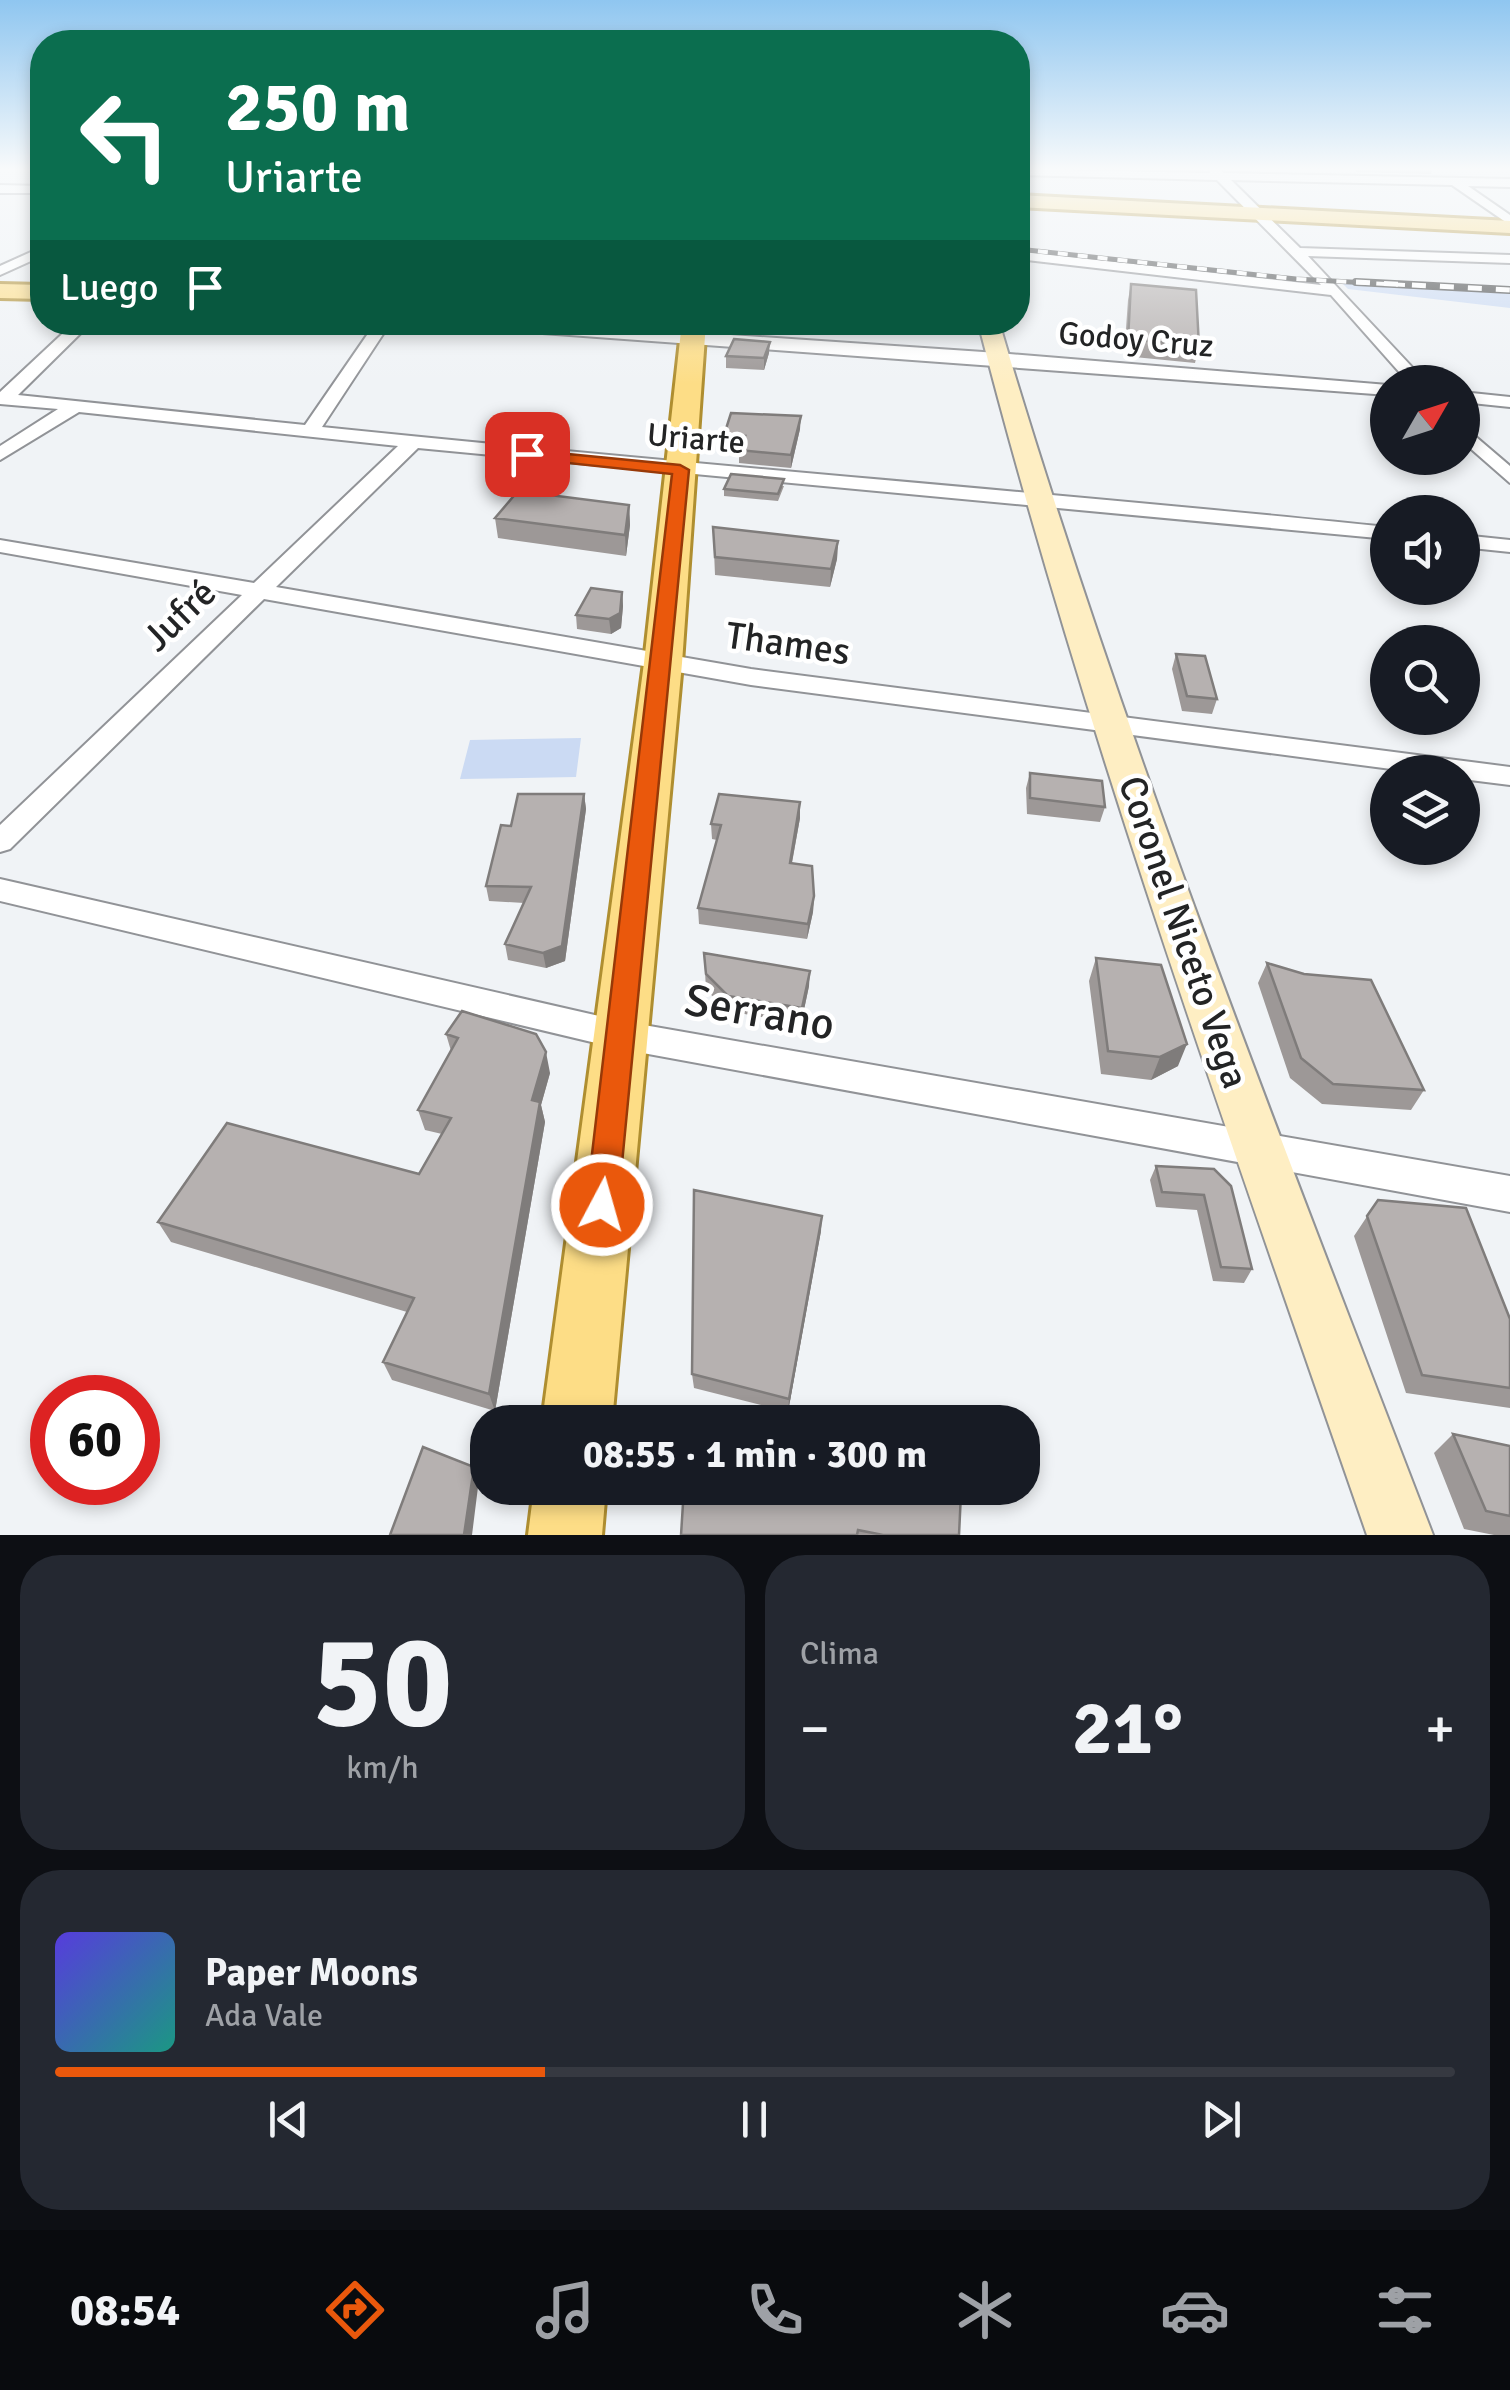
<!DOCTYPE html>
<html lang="es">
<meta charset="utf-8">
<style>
body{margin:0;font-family:Signika,sans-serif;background:#242831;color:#f1f3f6;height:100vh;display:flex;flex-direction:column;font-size:38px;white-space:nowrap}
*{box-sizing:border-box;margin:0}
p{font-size:32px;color:#9ea1a6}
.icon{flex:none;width:55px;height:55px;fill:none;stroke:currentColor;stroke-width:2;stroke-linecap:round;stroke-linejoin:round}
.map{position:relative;height:1535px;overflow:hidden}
.drawer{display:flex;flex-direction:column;gap:20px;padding:20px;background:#0d0f14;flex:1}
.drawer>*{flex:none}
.guide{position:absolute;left:30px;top:30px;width:1000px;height:305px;border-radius:40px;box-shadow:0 5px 15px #0003;background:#0b6e4f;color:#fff;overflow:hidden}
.needle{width:65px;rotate:51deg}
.tools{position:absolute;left:1370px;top:365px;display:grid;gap:20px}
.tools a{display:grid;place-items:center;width:110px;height:110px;border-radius:50%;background:#171b24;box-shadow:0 5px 15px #0003;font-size:50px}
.speed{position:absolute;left:30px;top:1375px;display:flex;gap:20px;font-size:50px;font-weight:700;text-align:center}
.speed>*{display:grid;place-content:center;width:130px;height:130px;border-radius:50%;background:#171b24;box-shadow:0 5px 15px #0003;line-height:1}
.speed .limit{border:15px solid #d22;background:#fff;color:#111}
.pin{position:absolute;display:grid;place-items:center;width:85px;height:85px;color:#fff;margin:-42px;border-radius:20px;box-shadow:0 5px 15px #0006}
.me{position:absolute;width:110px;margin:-55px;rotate:6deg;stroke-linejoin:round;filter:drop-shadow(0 0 8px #0008)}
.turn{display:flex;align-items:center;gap:35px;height:210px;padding:0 30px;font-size:45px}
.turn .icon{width:130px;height:130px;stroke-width:2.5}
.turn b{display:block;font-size:70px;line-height:85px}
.then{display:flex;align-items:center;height:95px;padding:0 30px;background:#0003;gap:20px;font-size:38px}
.big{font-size:75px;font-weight:700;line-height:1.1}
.drawer .widget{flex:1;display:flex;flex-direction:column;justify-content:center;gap:15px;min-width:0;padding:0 35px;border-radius:40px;background:#242831}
.drawer .dial{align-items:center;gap:0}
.dial b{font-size:130px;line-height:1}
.song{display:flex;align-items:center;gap:30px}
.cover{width:120px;height:120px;border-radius:15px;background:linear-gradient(135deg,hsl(250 70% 55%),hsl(170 70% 35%))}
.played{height:10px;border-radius:5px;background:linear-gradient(90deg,#ea580c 35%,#363941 35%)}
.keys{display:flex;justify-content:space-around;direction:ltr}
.heat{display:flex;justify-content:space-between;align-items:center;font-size:55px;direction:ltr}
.drawer .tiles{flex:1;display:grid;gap:20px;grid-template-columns:1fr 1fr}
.widget:last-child{grid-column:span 2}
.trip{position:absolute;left:470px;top:1405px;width:570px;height:100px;border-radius:40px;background:#171b24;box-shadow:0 5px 15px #0003;font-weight:700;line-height:100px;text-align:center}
.dock{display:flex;height:160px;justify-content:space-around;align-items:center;background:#090b0e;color:#9ea1a6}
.dock .icon{width:70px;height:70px}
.dock .current{color:#ea580c}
.dock b{font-size:45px;color:#f1f3f6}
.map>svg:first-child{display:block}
.green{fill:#cbdaf3}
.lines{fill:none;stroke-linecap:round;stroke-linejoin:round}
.street-casing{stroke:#919397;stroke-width:4}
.secondary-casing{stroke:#919397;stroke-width:4}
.primary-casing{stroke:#af8e30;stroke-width:6}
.street{fill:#fff;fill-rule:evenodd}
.secondary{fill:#feeec3;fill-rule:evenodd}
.primary{fill:#fddd86;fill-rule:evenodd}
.rail-far1-casing{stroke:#494b4c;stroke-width:5}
.rail-casing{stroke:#494b4c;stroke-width:8}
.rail-far1{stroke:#fff;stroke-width:4;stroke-dasharray:10;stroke-linecap:butt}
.rail{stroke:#fff;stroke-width:5;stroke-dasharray:14;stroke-linecap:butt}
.wall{fill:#9d9897}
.shaded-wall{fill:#7f7c7b}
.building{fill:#b6b1b0;stroke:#7f7c7b;stroke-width:2.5}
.route{fill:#ea580c;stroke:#983908;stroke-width:2.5}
.labels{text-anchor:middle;stroke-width:9;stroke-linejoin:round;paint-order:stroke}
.far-street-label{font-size:32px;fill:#232425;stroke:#fff}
.street-label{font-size:38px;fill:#232425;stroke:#fff}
.near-street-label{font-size:45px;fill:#232425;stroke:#fff}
</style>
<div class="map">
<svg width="1510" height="1535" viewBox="0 0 1510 1535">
<rect width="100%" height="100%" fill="#f0f3f6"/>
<!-- green -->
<path class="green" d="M 1341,282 L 1510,292 L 1510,308 L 1348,289 Z
M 581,738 L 576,777 L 460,779 L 470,740 Z"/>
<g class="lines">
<defs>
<path id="street" d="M 1018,169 L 1210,173 L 1209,169 L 1219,169 L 1224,173 L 1510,179 L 1510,187 L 1468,186 L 1510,215 L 1510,225 L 1452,185 L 1231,180 L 1300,248 L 1510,255 L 1510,263 L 1308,256 L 1426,382 L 1408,382 L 1331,295 L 1018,259 L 1018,251 L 1321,285 L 1217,180 L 1018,175 Z
M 0,185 L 42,186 L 42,193 L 0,193 Z
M 42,247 L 42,256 L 0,275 L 0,266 Z
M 75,322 L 92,322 L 18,395 L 305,425 L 376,322 L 391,322 L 322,427 C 677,464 1033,491 1388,527 L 1388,539 L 418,448 L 276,587 L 751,669 L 1510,767 L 1510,785 L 1462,779 L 1462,772 L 1414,772 L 751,685 L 264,599 L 10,849 L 0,852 L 0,825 L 242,595 L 0,552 L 0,540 L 254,583 L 398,446 L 79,412 L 0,460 L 0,446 L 58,409 L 0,404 L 0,392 Z
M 454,322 L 538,322 L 998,353 L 1388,385 L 1388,395 L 461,327 Z
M 1462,392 L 1510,397 L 1510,407 L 1462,402 Z
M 1462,425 L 1510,466 L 1510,483 L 1462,441 Z
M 1462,535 L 1510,540 L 1510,552 L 1462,547 Z
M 0,879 L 621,1021 L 1510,1176 L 1510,1212 L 621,1049 L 0,901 Z"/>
<path id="secondary" d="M 978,322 L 999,322 C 1121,735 1279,1134 1433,1535 L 1367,1535 C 1228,1133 1084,734 978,322 Z"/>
<path id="primary" d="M 1018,195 L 1510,221 L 1510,233 L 1018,207 Z
M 0,284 L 42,285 L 42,299 L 0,298 Z
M 682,322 L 706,322 L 682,663 L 612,1422 L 542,1422 L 644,663 Z
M 534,1488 L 606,1488 L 602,1535 L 528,1535 Z"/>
</defs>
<!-- street casing -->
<use href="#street" class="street-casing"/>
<!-- secondary casing -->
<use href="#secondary" class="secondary-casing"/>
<!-- primary casing -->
<use href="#primary" class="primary-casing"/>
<!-- street -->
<use href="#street" class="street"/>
<!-- secondary -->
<use href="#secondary" class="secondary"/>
<!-- primary -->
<use href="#primary" class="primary"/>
<defs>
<path id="rail-far1" d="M 1018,249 L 1296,279 L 1405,285"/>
<path id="rail" d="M 1356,282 L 1510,290"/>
</defs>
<!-- rail-far1 casing -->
<use href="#rail-far1" class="rail-far1-casing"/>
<!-- rail casing -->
<use href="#rail" class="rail-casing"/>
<!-- rail-far1 -->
<use href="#rail-far1" class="rail-far1"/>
<!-- rail -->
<use href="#rail" class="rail"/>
</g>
<!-- wall -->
<path class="wall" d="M 1353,169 L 1432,169 L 1431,174 L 1357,172 Z
M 1131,284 L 1199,346 L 1195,363 L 1124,356 L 1128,300 Z
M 731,322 L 779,322 L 775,334 L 731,329 Z
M 769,353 L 764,370 L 726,368 L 726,356 Z
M 800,429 L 791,468 L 739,463 L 739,449 L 725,448 L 724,435 Z
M 784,486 L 778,501 L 724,496 L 724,489 Z
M 629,505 L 630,525 L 626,556 L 498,538 L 495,518 Z
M 713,527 L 838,541 L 837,559 L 830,587 L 715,575 Z
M 622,592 L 623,606 L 621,628 L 611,634 L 577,629 L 576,615 Z
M 1176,654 L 1217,699 L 1212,714 L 1182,711 L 1172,669 Z
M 1030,773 L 1105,807 L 1100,822 L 1027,814 L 1026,788 Z
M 584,794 L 586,809 L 565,961 L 546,968 L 508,960 L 505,944 L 524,903 L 489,901 L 486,886 L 511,826 Z
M 800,802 L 800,818 L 792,863 L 814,896 L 813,912 L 807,939 L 699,924 L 698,908 L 717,840 L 712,839 L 711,824 Z
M 704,953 L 809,986 L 801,1024 L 728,1011 L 706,990 Z
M 1096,958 L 1178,1066 L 1151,1080 L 1101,1074 L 1089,981 Z
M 1267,963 L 1424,1090 L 1411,1110 L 1322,1104 L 1290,1078 L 1258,983 Z
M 446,1034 L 550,1073 L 541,1105 L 545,1122 L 495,1411 L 392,1380 L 383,1362 L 407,1312 L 171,1242 L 158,1222 L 419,1174 L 442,1134 L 425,1130 L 418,1110 L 451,1051 Z
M 1156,1166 L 1214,1169 L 1252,1269 L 1244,1283 L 1213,1281 L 1197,1210 L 1156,1207 L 1150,1180 Z
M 1378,1200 L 1510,1319 L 1510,1408 L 1406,1393 L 1354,1236 Z
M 821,1231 L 788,1412 L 694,1388 L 692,1374 Z
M 1453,1434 L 1510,1446 L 1510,1535 L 1494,1535 L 1464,1529 L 1434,1453 Z
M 684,1488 L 959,1535 L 681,1535 Z"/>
<!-- shaded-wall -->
<path class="shaded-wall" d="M 770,342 L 769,353 L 764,370 L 764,358 Z
M 801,416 L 800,429 L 791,468 L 791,455 Z
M 629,505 L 630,525 L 626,556 L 625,535 Z
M 838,541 L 837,559 L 830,587 L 831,569 Z
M 622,592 L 623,606 L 621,628 L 611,634 L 609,619 Z
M 584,794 L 586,809 L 565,961 L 546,968 L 543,953 Z
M 800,802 L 800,818 L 789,878 L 790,863 Z
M 814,896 L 813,912 L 807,939 L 808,924 Z
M 810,971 L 809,986 L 801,1024 L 802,1008 Z
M 1187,1044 L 1178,1066 L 1151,1080 L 1160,1057 Z
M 546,1052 L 550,1073 L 541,1105 L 545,1122 L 495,1411 L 489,1394 L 532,1100 Z
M 822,1216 L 821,1231 L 788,1412 L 789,1399 Z
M 474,1467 L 479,1479 L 472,1535 L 464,1535 Z"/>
<!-- building -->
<path class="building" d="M 1131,284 L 1196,290 L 1199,346 L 1128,339 Z
M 734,339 L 770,342 L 764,358 L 726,356 Z
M 731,413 L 801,416 L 791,455 L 738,450 L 745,436 L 724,435 Z
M 731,474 L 784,479 L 778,494 L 724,489 Z
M 518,491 L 629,505 L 625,535 L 495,518 Z
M 713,527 L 838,541 L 831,569 L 715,557 Z
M 591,588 L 622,592 L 620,613 L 609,619 L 576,615 Z
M 1176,654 L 1205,656 L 1217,699 L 1187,696 Z
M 1030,773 L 1102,781 L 1105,807 L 1030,798 Z
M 518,794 L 584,794 L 562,946 L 543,953 L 505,944 L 531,887 L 486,886 L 501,825 L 511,826 Z
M 719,794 L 800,802 L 790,863 L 812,866 L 814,896 L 808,924 L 698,908 L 721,825 L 711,824 Z
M 704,953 L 810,971 L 802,1008 L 728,996 L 706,974 Z
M 1096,958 L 1161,965 L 1187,1044 L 1160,1057 L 1108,1051 Z
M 1267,963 L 1304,974 L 1371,980 L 1424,1090 L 1333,1084 L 1301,1058 Z
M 462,1011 L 536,1034 L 546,1052 L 532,1100 L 540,1102 L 489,1394 L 383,1362 L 414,1298 L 158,1222 L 227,1123 L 419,1174 L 451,1118 L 418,1110 L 458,1038 L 446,1034 Z
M 1156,1166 L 1214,1169 L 1231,1186 L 1252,1269 L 1221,1267 L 1204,1195 L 1162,1192 Z
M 694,1190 L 822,1216 L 789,1399 L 692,1374 Z
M 1378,1200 L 1466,1208 L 1510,1319 L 1510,1388 L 1422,1375 L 1367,1216 Z
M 1453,1434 L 1510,1446 L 1510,1516 L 1486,1511 Z
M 423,1447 L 474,1467 L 464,1535 L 390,1535 Z
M 684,1488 L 936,1488 L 961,1493 L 959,1535 L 883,1535 L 858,1530 L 857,1535 L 681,1535 Z"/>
<!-- sky -->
<linearGradient id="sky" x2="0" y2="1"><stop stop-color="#8fc6f0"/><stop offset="0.44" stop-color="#f8fafb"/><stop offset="1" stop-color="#f8fafb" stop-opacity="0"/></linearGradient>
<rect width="1510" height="384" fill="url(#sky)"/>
<!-- route -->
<path class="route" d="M 527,450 L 680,465 L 689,470 L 618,1205 L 614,1216 L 602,1220 L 590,1216 L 586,1205 L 672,474 L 521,458 L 521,451 Z"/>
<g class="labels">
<!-- far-street labels -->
<g class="far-street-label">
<text transform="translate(1136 339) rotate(5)" y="11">Godoy Cruz</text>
<text transform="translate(696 438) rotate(5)" y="11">Uriarte</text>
</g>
<!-- street labels -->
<g class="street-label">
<text transform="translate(179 615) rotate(-44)" y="13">Jufré</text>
<text transform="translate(788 643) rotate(8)" y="13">Thames</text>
<text transform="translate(1184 932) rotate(71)" y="13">Coronel Niceto Vega</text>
</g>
<!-- near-street labels -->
<g class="near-street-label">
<text transform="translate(760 1011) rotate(10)" y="16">Serrano</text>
</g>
</g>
</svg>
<div class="tools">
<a><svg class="needle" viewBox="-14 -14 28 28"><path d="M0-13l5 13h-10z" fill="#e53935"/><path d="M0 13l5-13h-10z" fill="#9ea1a6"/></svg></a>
<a><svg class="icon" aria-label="sound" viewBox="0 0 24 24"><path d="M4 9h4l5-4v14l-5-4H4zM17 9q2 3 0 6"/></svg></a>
<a><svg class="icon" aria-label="search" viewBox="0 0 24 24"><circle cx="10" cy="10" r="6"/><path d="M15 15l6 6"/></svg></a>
<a><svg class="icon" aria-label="layers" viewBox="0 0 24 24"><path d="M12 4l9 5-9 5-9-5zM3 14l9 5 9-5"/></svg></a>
</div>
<div class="speed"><div class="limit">60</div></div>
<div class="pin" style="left:527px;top:454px;background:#d93025"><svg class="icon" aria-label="arrive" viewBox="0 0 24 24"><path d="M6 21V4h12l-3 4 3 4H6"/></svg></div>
<svg class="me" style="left:602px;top:1205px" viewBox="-20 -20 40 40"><circle r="17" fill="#ea580c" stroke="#fff" stroke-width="3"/><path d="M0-11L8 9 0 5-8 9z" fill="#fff"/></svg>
<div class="trip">08:55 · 1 min · 300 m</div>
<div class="guide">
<div class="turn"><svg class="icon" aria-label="left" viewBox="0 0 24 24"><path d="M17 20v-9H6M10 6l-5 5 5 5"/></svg><div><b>250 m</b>Uriarte</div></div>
<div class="then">Luego<svg class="icon" aria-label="arrive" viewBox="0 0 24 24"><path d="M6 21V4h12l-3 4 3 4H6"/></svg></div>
</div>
</div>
<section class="drawer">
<div class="tiles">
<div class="widget dial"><b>50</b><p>km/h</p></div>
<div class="widget"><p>Clima</p>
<div class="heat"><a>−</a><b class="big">21°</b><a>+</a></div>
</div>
<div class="widget">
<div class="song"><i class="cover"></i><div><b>Paper Moons</b><p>Ada Vale</p></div></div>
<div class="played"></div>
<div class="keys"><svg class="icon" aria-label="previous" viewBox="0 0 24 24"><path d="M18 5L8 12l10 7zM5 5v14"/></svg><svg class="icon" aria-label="pause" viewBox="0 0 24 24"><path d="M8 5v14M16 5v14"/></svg><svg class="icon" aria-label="next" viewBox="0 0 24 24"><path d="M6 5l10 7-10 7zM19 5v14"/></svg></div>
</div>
</div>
</section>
<nav class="dock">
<b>08:54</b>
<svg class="icon current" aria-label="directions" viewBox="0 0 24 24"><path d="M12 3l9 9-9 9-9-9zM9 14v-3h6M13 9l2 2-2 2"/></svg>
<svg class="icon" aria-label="music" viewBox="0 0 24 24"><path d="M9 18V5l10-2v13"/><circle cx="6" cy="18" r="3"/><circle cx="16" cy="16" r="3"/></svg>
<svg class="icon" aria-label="phone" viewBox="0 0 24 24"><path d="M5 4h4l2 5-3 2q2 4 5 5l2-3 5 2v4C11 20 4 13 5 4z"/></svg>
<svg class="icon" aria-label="climate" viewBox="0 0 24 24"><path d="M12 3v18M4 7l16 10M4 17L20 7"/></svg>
<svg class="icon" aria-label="car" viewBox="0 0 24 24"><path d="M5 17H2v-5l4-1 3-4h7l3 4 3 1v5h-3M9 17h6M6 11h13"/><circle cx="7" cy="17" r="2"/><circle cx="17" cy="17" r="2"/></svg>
<svg class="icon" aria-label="filters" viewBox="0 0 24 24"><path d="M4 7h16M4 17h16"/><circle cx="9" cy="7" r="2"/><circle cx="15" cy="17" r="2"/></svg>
</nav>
